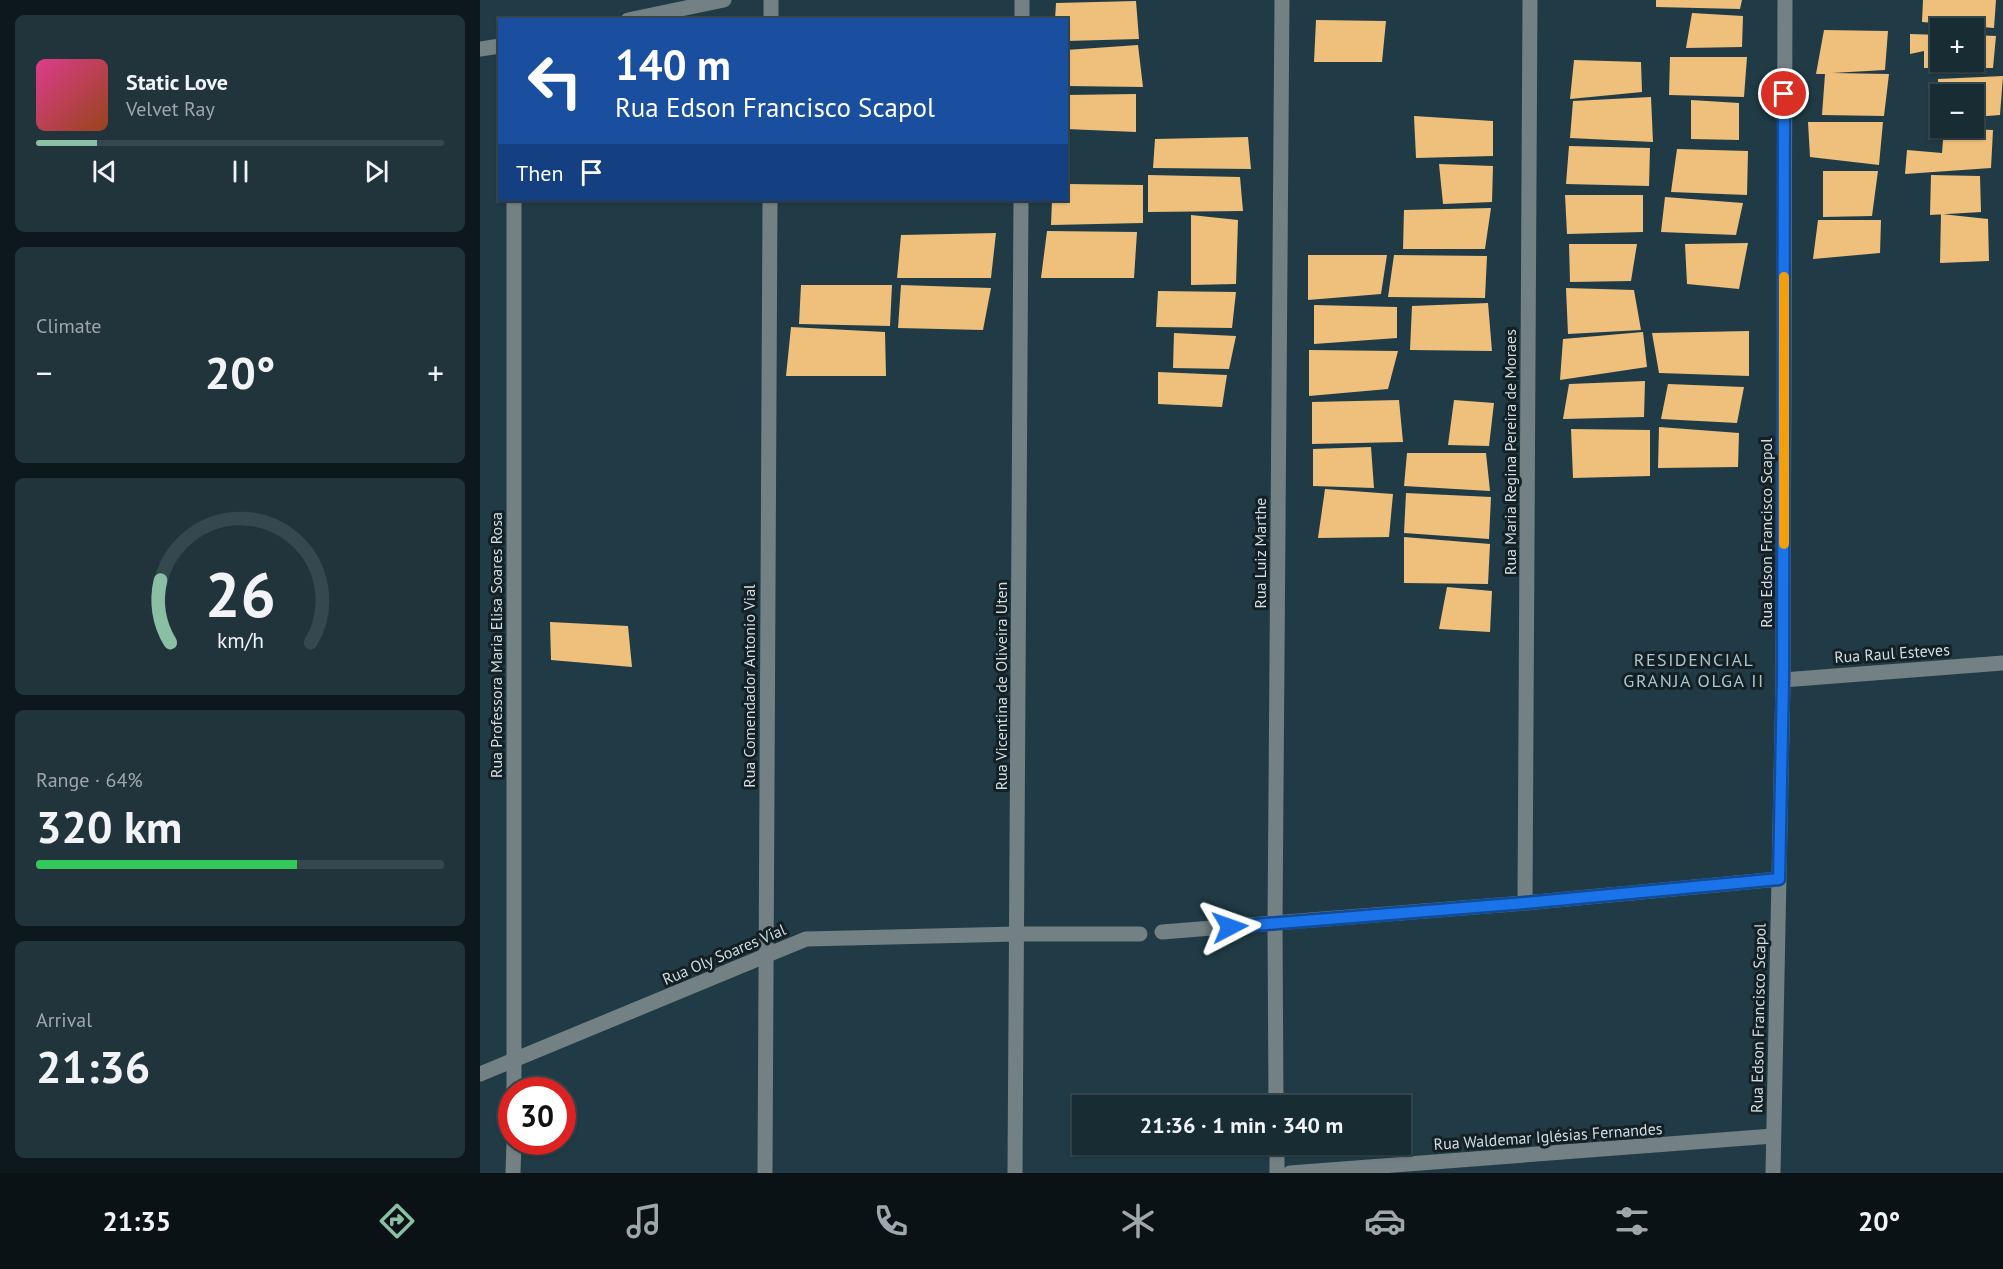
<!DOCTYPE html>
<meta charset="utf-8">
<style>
body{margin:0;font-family:"PT Sans",sans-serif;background:#21343c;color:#f1f3f6;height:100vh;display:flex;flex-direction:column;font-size:22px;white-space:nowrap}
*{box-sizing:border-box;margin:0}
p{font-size:20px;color:#9fa7ac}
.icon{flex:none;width:33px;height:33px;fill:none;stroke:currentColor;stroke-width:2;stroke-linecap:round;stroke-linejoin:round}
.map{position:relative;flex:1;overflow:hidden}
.drawer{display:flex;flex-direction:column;gap:15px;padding:15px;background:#0d181d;width:480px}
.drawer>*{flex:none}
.guide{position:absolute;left:18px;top:18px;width:570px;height:183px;border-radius:0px;box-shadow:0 2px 4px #0004,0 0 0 2px #36484f;background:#1a4fa0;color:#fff;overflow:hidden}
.fabs{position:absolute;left:1450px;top:18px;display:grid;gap:12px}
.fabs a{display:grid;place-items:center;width:54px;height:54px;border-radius:0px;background:#182c34;box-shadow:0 2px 4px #0004,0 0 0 2px #36484f;font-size:30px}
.speed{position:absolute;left:18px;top:1077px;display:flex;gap:12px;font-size:30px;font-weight:700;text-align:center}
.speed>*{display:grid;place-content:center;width:78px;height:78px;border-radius:50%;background:#182c34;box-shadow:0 2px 4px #0004,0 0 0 2px #36484f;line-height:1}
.speed .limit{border:9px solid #d22;background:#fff;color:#111}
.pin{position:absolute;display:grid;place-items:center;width:51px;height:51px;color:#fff;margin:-26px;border:3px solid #fff;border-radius:50%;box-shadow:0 2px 6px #0007}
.me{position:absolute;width:66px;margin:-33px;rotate:86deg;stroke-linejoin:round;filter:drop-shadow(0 0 4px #0008)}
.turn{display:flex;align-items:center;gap:21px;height:126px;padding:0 18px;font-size:27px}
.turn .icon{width:78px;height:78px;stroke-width:2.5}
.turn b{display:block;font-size:42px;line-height:51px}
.then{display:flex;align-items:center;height:57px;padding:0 18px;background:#0003;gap:12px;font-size:22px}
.big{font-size:45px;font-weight:800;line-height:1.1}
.drawer .widget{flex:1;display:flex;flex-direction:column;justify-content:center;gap:9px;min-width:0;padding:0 21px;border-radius:9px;background:#21343c}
.drawer .dial{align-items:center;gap:0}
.dial svg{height:156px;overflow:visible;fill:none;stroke:#36484f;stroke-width:7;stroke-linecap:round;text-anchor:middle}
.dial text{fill:#f1f3f6;stroke:none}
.song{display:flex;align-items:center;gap:18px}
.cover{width:72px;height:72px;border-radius:9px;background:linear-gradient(135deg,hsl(330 70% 55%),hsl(20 70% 35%))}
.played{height:6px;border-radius:3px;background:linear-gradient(90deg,#8abfa5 15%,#36484f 15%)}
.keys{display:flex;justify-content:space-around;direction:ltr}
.heat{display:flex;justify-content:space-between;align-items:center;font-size:33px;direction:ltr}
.charge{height:9px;border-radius:4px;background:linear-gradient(90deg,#34c759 64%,#36484f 0)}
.trip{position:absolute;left:592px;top:1095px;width:339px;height:60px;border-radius:0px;background:#182c34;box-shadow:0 2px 4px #0004,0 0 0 2px #36484f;font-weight:800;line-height:60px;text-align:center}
.menu{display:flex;height:96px;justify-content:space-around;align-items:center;background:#0a1215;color:#9fa7ac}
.menu .icon{width:42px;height:42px}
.menu .current{color:#8abfa5}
.menu b{font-size:27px;color:#f1f3f6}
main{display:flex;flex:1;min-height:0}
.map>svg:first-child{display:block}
.building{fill:#eec07b}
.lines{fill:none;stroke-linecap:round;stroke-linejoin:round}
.minor{stroke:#738084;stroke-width:15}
.route-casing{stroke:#114b97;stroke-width:15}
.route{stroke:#1a73e8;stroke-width:10}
.slow{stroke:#f59e0b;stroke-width:10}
.labels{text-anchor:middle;stroke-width:6;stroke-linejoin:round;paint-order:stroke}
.street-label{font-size:16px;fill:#cedee3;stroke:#152025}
.neighbourhood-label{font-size:18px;letter-spacing:1.5px;fill:#a7c6d1;stroke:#152025}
</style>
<main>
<section class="drawer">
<div class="widget">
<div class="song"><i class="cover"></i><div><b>Static Love</b><p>Velvet Ray</p></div></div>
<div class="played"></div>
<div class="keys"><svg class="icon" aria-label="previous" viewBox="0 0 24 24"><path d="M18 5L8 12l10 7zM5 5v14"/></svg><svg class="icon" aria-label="pause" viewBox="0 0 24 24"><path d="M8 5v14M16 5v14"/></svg><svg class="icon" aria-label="next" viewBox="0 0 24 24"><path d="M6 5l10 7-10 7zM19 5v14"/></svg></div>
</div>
<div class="widget"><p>Climate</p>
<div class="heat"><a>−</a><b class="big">20°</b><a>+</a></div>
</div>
<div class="widget dial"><svg viewBox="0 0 100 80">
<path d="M14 69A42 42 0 1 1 86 69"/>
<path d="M14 69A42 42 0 0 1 9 37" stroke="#8abfa5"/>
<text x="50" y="56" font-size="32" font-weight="700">26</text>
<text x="50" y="72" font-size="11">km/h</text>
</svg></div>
<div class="widget"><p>Range · 64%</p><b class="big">320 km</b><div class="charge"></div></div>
<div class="widget"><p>Arrival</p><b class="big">21:36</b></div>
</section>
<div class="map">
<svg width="1523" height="1173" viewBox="0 0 1523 1173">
<rect width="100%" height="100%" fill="#203b45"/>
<!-- building -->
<path class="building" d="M 1176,0 L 1262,0 L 1260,9 L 1176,7 Z
M 1443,0 L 1516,0 L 1514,28 L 1442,22 Z
M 656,1 L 659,39 L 586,41 L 586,20 L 575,20 L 576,3 Z
M 1212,13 L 1263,16 L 1262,47 L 1206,48 Z
M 836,20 L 906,21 L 902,62 L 834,62 Z
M 1344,30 L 1408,31 L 1405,70 L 1352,73 L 1409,74 L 1404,116 L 1342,115 L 1345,74 L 1336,74 Z
M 1430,34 L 1461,35 L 1461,62 L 1494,62 L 1494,35 L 1516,36 L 1513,68 L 1444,68 L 1444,51 L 1430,54 Z
M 658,45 L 663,87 L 586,86 L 586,50 Z
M 1190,57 L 1267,57 L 1264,97 L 1189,95 Z
M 1094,60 L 1161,62 L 1162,92 L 1090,99 Z
M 1523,76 L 1520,115 L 1494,117 L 1494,94 L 1461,94 L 1461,119 L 1459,119 L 1458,79 Z
M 656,94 L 656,132 L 586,129 L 586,95 Z
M 1171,97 L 1173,142 L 1090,138 L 1093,101 Z
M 1211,100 L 1259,103 L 1259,140 L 1211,139 Z
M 934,116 L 1013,121 L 1013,156 L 936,158 Z
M 1328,122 L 1403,122 L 1399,165 L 1330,157 Z
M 1464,128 L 1513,130 L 1511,168 L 1425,174 L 1427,150 L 1462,153 Z
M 768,137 L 771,169 L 673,168 L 675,139 Z
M 1089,146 L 1170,148 L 1169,186 L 1086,184 Z
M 1197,149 L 1268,151 L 1267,195 L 1191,192 Z
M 959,164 L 1013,166 L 1012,202 L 963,204 Z
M 1343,171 L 1398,171 L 1392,216 L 1343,217 Z
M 668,175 L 760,177 L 763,211 L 668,212 Z
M 1451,175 L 1500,176 L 1501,212 L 1450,215 Z
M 586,184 L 663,185 L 663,223 L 571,225 L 572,200 L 586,200 Z
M 1085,195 L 1163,195 L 1163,232 L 1087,234 Z
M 1185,197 L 1263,203 L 1256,235 L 1181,232 Z
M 1011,208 L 1005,249 L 923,249 L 924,210 Z
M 1461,214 L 1508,219 L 1509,261 L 1460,263 Z
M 711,215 L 758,220 L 756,284 L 711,285 Z
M 1338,220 L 1401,220 L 1400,253 L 1333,259 Z
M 567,231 L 657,232 L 654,278 L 561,278 Z
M 516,233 L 511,278 L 417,278 L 421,235 Z
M 1268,243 L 1259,289 L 1207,284 L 1205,244 Z
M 1089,244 L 1157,244 L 1151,281 L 1090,282 Z
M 828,255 L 907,255 L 901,294 L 828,300 Z
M 914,255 L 1007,256 L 1005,298 L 908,297 Z
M 321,285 L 412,285 L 410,326 L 319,324 Z
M 421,285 L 511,288 L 503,330 L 418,328 Z
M 1086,288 L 1154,290 L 1161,330 L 1088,334 Z
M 678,291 L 756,292 L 752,328 L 676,327 Z
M 1008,303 L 1012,351 L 930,350 L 932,306 Z
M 834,305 L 917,307 L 917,338 L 834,344 Z
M 311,327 L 405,332 L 406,376 L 306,376 Z
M 1269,331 L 1269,376 L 1179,373 L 1172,333 Z
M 1163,332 L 1167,367 L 1080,380 L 1083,339 Z
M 694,333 L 756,336 L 749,369 L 693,368 Z
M 829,350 L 918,351 L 908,389 L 829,396 Z
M 678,372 L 747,375 L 742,407 L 678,404 Z
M 1165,381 L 1164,417 L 1083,419 L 1089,384 Z
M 1188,384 L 1264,387 L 1257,423 L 1181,419 Z
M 919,400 L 923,442 L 832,444 L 832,402 Z
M 974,400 L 1014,403 L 1009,446 L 968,445 Z
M 1179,427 L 1259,433 L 1258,467 L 1178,468 Z
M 1091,429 L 1170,430 L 1170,476 L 1093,478 Z
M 891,447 L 894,488 L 833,486 L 833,449 Z
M 927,453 L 1006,453 L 1010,491 L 924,486 Z
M 845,489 L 913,494 L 909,537 L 838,538 Z
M 926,493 L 1011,497 L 1009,539 L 924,533 Z
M 924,537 L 1010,544 L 1008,584 L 924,583 Z
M 967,587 L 1012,591 L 1010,632 L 959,629 Z
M 70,622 L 148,626 L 152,667 L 71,660 Z"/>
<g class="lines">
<!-- minor -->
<path class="minor" d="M 291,0 L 291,20
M 148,20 L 244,0
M 542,20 L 542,0
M 0,49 L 20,46
M 34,200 L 34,1090
M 1303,680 L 1523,663
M 1045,903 L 1050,0
M 682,932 L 1045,903 L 1299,879
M 0,1074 L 326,939 L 537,934 L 660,934
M 796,1106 L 795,923 L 802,0
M 797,1144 L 797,1173
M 33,1173 L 34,1142
M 285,1173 L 290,200
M 535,1173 L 541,200
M 810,1173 L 1293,1136
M 1293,1173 L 1303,680 L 1305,0"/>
</g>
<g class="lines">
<defs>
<path id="route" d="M 750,927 L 1045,903 L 1299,879 L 1303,680 L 1304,94"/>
</defs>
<!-- route casing -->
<use href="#route" class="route-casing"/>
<!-- route -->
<use href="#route" class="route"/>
<!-- slow -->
<path class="slow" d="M 1304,544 L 1304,277"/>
</g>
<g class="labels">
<!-- street labels -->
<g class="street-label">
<text transform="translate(1030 452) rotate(-90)" y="6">Rua Maria Regina Pereira de Moraes</text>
<text transform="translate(1286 533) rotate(-90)" y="6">Rua Edson Francisco Scapol</text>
<text transform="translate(780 553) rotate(-90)" y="6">Rua Luiz Marthe</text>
<text transform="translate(16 645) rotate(-90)" y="6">Rua Professora Maria Elisa Soares Rosa</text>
<text transform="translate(1412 653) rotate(-4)" y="6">Rua Raul Esteves</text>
<text transform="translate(269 686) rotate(-90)" y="6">Rua Comendador Antonio Vial</text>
<text transform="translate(521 686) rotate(-90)" y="6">Rua Vicentina de Oliveira Uten</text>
<text transform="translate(244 954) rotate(-23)" y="6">Rua Oly Soares Vial</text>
<text transform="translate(1278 1018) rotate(-89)" y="6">Rua Edson Francisco Scapol</text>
<text transform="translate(1068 1136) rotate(-4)" y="6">Rua Waldemar Iglésias Fernandes</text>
</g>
<!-- neighbourhood labels -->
<g class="neighbourhood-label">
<text x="1214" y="666">RESIDENCIAL<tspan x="1214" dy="21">GRANJA OLGA II</tspan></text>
</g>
</g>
</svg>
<div class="fabs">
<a>+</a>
<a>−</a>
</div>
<div class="speed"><div class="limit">30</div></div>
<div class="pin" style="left:1304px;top:94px;background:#d93025"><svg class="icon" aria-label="arrive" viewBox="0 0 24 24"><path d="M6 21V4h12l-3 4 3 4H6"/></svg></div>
<svg class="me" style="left:750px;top:927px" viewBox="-20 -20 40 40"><path d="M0-17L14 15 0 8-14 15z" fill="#1a73e8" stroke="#fff" stroke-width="4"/></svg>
<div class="trip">21:36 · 1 min · 340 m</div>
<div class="guide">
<div class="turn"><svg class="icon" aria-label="left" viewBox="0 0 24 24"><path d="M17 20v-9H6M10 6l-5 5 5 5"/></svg><div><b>140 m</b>Rua Edson Francisco Scapol</div></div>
<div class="then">Then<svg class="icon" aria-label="arrive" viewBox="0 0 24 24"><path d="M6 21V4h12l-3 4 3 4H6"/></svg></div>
</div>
</div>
</main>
<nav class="menu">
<b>21:35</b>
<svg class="icon current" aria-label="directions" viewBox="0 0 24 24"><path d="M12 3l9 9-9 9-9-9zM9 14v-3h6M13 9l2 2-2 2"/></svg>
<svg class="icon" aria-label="music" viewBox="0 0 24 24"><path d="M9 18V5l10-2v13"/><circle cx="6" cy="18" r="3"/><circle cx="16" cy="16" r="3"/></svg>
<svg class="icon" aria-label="phone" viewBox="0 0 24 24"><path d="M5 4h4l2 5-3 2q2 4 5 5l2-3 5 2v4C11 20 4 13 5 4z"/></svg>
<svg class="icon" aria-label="climate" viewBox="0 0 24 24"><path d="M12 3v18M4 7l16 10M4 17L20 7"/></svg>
<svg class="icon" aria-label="car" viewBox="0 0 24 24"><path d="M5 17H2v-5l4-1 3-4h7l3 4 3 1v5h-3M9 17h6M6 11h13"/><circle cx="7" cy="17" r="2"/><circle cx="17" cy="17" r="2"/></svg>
<svg class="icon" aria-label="filters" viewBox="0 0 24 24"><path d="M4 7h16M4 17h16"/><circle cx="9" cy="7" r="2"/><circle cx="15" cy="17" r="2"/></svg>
<b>20°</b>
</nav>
